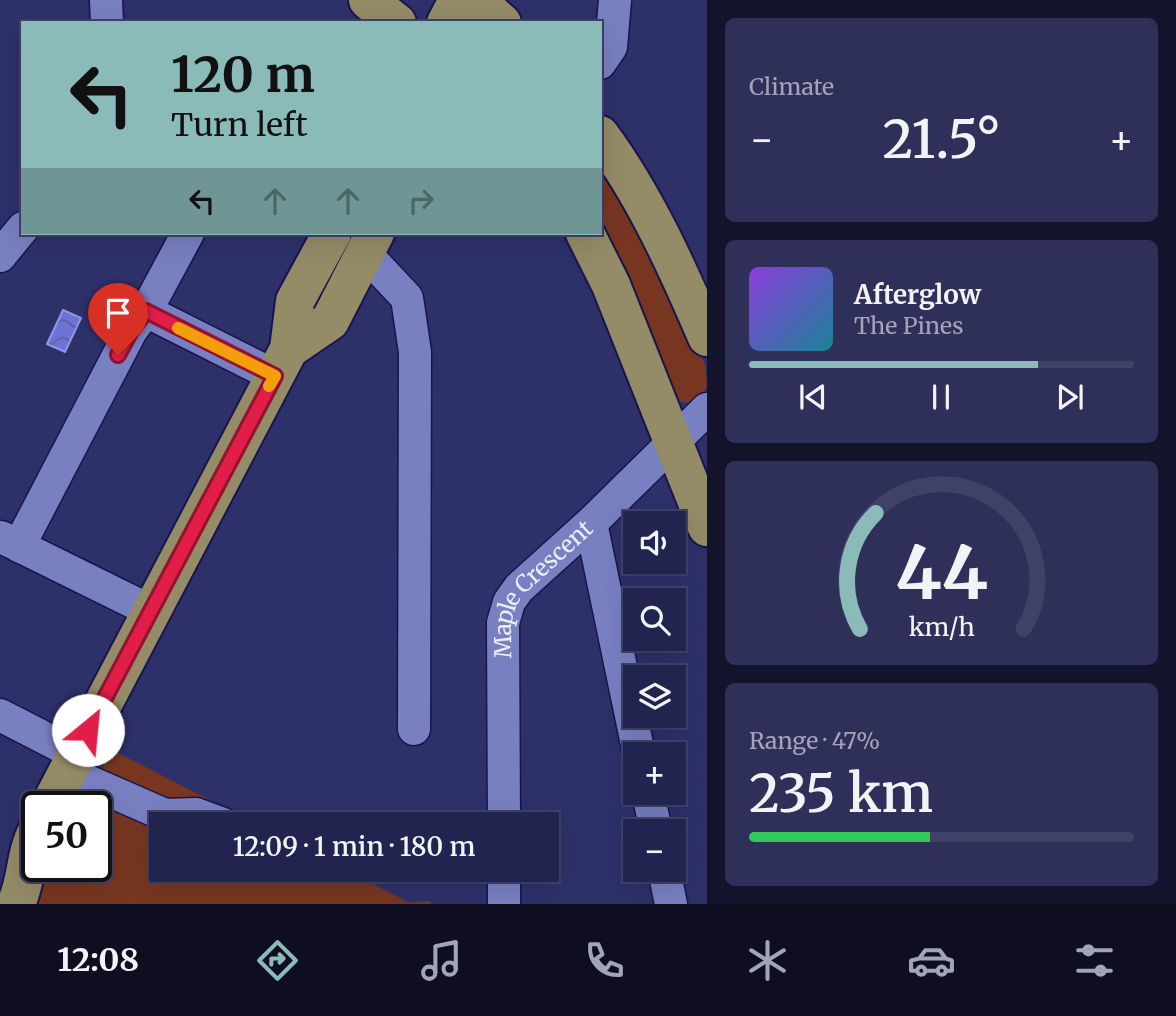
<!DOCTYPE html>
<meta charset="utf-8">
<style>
body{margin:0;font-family:Merriweather,serif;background:#2e305a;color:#f1f3f6;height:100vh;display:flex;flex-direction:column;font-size:26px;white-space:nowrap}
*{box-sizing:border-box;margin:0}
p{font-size:23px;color:#a2a4b7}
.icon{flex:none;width:38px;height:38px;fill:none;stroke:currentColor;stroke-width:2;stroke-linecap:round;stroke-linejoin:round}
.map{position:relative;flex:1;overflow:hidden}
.side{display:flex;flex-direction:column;gap:18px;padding:18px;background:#13142c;width:469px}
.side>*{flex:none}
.banner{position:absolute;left:21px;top:21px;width:581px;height:214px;border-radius:0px;box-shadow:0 7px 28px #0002,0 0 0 2px #3f4167;background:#8bbbb9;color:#111;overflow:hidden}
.buttons{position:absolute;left:623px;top:511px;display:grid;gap:14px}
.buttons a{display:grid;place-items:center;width:63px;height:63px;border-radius:0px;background:#222450;box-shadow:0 7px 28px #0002,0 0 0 2px #3f4167;font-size:35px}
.speed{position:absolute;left:21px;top:791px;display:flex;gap:14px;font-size:35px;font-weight:700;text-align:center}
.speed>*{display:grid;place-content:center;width:91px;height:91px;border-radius:50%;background:#222450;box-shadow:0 7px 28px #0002,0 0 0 2px #3f4167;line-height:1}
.speed .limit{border:4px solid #111;border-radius:10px;background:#fff;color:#111}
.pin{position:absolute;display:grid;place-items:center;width:60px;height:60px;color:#fff;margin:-72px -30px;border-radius:50% 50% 50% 0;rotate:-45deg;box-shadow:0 0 7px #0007}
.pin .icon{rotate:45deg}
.me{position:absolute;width:77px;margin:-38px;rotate:28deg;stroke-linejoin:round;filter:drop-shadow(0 0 5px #0008)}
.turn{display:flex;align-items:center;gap:24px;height:147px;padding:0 35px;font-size:32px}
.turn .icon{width:91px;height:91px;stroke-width:2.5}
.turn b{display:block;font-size:49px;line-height:60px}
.lanes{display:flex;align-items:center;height:66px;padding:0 35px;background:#0003;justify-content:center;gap:35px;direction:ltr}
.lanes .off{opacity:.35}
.big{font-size:52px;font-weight:600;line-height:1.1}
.side .widget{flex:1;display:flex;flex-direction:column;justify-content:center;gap:10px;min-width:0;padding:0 24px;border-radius:10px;background:#2e305a}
.side .dial{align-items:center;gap:0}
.dial svg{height:182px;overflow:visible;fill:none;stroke:#3f4167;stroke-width:7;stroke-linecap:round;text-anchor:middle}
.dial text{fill:#f1f3f6;stroke:none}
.song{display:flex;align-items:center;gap:21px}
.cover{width:84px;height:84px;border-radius:10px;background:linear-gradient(135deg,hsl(270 70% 55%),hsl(190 70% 35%))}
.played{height:7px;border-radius:4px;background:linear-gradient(90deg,#8bbbb9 75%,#3f4167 75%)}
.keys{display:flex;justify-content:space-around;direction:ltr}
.heat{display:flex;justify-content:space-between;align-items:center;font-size:38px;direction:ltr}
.charge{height:10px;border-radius:5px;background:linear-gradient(90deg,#34c759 47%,#3f4167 0)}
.trip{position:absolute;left:149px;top:812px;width:410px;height:70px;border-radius:0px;background:#222450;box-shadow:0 7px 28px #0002,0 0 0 2px #3f4167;font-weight:600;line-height:70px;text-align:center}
.tab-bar{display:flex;height:112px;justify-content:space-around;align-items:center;background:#0e0e20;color:#a2a4b7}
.tab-bar .icon{width:49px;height:49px}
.tab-bar .current{color:#8bbbb9}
.tab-bar b{font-size:32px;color:#f1f3f6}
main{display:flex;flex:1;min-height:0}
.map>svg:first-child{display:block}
.grass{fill:#783621}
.water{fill:url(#water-waves);stroke:#9297e3;stroke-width:2}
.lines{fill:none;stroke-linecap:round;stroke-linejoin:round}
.minor-casing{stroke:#18154d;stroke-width:35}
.major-casing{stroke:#18154d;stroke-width:42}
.minor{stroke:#7980c2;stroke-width:32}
.major{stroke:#948b67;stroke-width:38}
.route-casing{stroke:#92132f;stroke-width:18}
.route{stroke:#e11d48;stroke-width:12}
.slow{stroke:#f59e0b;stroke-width:12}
.labels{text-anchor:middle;stroke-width:7;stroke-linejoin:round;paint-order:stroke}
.street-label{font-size:23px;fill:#eaedfb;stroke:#25255e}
</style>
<main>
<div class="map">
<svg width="707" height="904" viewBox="0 0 707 904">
<defs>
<pattern id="water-waves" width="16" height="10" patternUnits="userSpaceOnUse" patternTransform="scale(1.75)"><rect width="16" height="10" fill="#6d72d9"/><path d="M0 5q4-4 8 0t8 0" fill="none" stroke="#5d61a0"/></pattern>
</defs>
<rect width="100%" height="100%" fill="#2e306a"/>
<!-- grass -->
<path class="grass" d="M 600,169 L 678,305 L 705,364 L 707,385 L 703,395 L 692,403 L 674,401 L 600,233 Z
M 112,750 L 257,824 L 161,824 L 161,870 L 346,870 L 408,902 L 431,901 L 431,904 L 31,904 L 51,866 L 96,866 L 96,807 L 82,807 Z"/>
<!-- water -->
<path class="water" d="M 63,310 L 81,318 L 65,352 L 47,344 Z"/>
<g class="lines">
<defs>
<g id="minor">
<path d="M 106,0 L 107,23"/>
<path d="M 600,63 L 611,47 L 615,0"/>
<path d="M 0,256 L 23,228"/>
<path d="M 362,257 L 377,266 L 407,298 L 415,352 L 414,729"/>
<path d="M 146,311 L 275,376"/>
<path d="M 591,523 L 639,754"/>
<path d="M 1,537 L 151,611"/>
<path d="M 19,546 L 131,331 L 146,311 L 188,233"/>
<path d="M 0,715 L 76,754"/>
<path d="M 67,772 L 165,815 L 196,814 L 223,824"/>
<path d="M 648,793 L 656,831"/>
<path id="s1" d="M 504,824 L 503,623 L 509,602 L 519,588 L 591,523 L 707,409"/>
<path d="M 504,870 L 504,904"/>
<path d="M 664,870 L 671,904"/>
</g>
<path id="major" d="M 368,0 L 397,23
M 476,0 L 502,23
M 446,23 L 458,0
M 600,135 C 645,196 677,267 707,337
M 585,233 L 611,285 L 707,527
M 289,349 L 330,321 L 375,233
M 49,807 L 289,349 L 295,301 L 332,233
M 16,904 C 27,881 25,854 37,831"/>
</defs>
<!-- minor casing -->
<use href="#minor" class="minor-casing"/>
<!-- major casing -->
<use href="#major" class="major-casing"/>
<!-- minor -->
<use href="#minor" class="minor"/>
<!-- major -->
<use href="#major" class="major"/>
</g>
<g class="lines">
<defs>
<path id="route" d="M 88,730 L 275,376 L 146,311 L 131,331 L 118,355"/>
</defs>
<!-- route casing -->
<use href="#route" class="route-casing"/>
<!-- route -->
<use href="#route" class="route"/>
<!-- slow -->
<path class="slow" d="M 178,328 L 275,376 L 269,386"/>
</g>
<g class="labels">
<!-- street labels -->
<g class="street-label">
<text dy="8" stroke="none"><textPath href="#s1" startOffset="250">Maple Crescent</textPath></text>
</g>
</g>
</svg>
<div class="buttons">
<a><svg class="icon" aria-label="sound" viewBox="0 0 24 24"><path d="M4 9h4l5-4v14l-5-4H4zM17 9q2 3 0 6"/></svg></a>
<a><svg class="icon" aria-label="search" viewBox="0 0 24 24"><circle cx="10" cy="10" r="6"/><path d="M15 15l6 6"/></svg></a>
<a><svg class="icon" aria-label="layers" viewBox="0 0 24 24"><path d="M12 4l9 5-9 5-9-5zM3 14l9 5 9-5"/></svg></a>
<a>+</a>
<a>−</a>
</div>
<div class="speed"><div class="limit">50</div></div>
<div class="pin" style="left:118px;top:355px;background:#d93025"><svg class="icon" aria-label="arrive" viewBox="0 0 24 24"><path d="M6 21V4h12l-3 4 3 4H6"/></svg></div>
<svg class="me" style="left:88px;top:730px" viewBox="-20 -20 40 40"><circle r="19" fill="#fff"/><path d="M0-13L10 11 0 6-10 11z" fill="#e11d48"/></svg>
<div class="trip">12:09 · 1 min · 180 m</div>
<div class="banner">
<div class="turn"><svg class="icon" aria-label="left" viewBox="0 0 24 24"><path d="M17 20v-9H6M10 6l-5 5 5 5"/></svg><div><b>120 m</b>Turn left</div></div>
<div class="lanes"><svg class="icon" aria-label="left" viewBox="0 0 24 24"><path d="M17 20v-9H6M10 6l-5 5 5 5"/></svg><svg class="icon off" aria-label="ahead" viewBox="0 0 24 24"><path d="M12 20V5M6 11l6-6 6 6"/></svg><svg class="icon off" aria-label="ahead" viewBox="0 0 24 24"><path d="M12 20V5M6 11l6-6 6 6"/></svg><svg class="icon off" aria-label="right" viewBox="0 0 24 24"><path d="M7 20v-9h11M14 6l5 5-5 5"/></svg></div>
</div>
</div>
<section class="side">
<div class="widget"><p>Climate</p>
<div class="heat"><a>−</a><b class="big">21.5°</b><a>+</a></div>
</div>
<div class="widget">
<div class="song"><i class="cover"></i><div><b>Afterglow</b><p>The Pines</p></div></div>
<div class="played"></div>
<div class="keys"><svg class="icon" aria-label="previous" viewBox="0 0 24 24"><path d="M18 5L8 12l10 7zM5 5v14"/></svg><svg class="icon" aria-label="pause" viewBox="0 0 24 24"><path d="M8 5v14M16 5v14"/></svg><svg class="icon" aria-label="next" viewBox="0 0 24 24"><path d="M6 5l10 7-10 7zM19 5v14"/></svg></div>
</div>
<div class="widget dial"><svg viewBox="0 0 100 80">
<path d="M14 69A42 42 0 1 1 86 69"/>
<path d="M14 69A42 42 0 0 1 21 18" stroke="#8bbbb9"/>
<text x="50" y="56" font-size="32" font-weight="700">44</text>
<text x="50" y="72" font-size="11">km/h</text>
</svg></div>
<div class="widget"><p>Range · 47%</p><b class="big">235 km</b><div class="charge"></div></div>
</section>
</main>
<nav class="tab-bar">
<b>12:08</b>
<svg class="icon current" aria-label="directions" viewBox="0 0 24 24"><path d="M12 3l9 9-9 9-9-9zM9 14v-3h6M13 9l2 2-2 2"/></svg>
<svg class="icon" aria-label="music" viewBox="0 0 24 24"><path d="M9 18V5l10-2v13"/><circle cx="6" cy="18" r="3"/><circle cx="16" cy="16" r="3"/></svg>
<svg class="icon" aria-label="phone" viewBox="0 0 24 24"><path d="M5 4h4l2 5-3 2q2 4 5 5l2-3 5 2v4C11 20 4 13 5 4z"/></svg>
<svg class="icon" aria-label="climate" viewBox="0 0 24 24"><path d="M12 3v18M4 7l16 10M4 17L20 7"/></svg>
<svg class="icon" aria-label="car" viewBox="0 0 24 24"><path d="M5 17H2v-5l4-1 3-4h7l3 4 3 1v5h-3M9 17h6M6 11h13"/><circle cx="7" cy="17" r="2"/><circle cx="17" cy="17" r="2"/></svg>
<svg class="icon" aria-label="filters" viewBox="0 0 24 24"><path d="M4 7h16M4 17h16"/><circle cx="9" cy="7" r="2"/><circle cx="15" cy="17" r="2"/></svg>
</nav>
